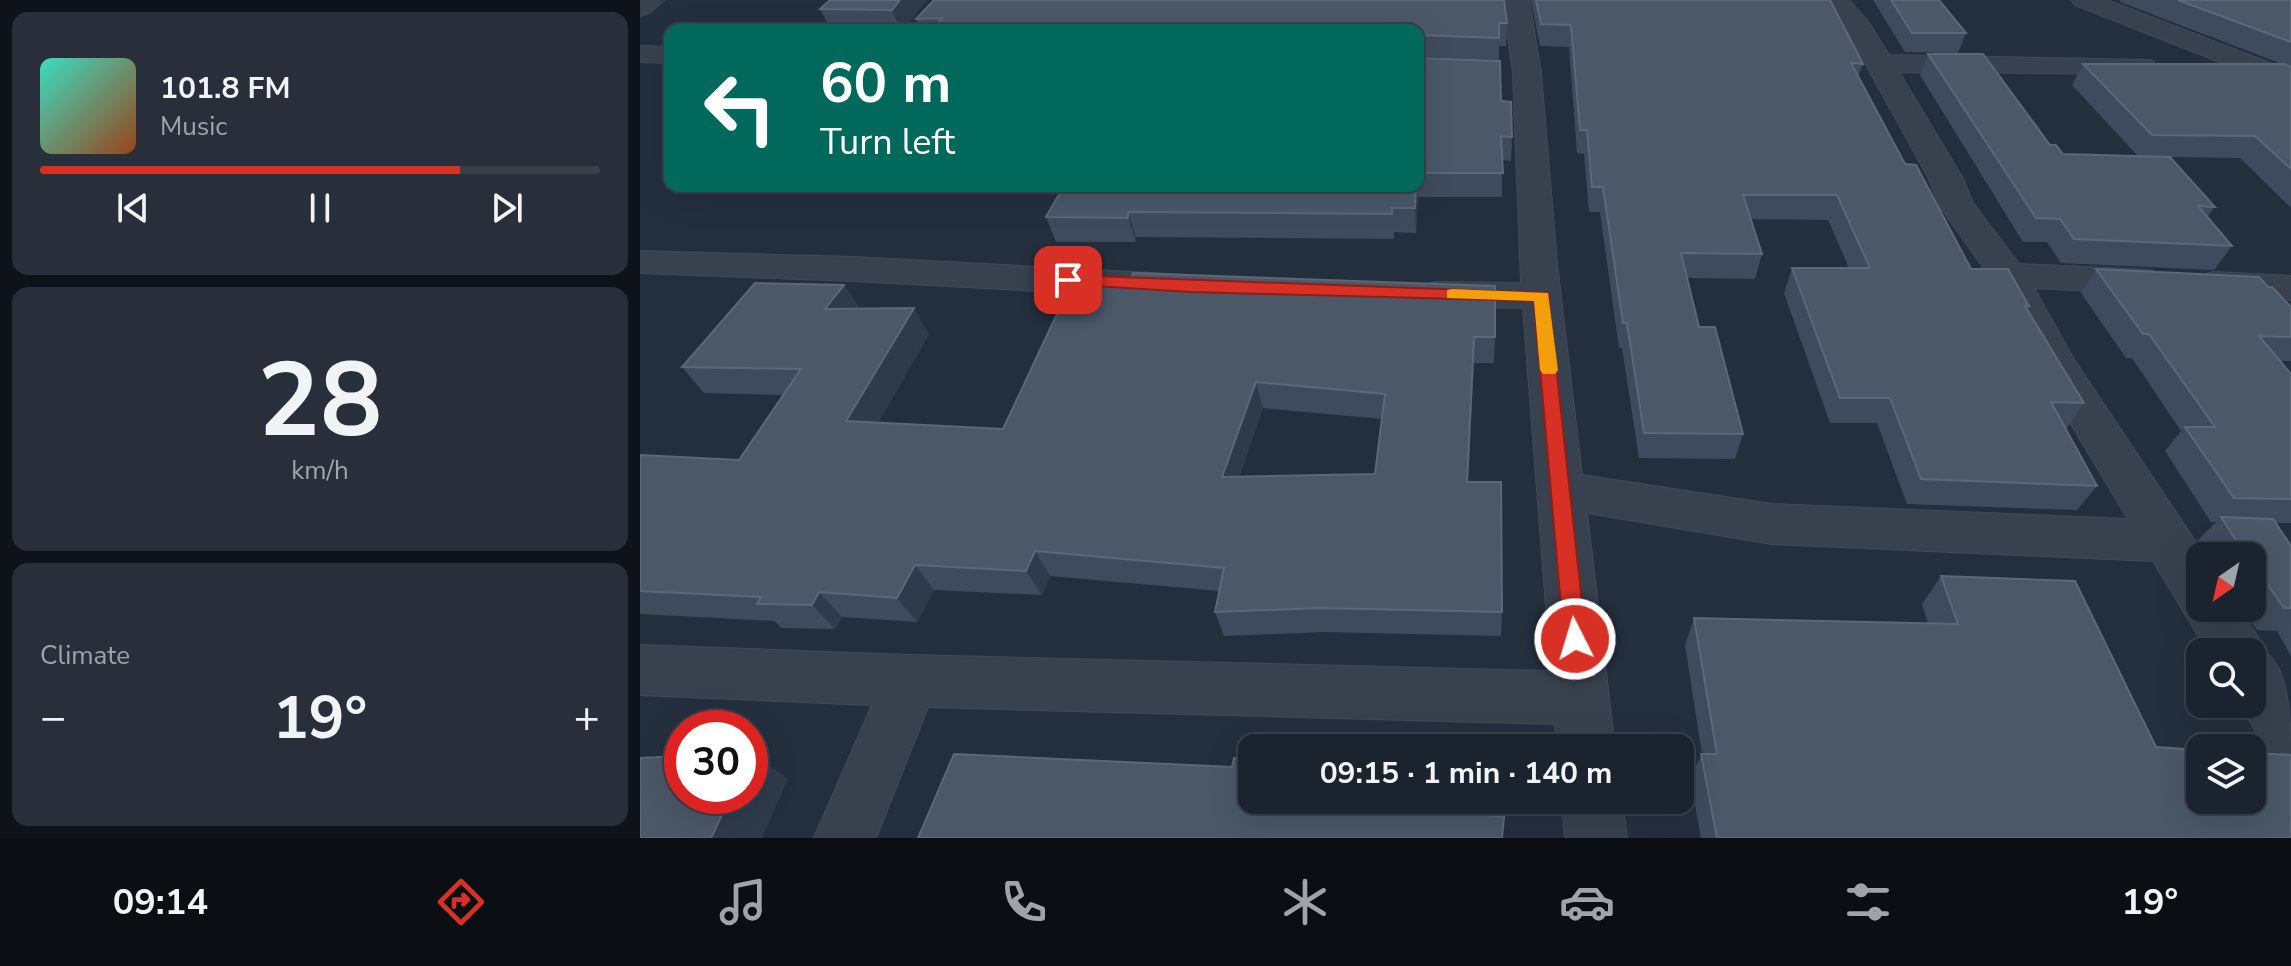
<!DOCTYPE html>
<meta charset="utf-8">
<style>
body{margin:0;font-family:"Nunito Sans",sans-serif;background:#282f3a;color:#f1f3f6;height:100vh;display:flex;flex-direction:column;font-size:30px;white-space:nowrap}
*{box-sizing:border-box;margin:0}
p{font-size:26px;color:#a0a4aa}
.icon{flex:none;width:44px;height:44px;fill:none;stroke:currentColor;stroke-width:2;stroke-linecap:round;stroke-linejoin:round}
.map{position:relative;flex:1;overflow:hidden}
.side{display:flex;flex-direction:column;gap:12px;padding:12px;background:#0f1319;width:640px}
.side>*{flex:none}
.hud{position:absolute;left:24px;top:24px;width:760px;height:168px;border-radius:16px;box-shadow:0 8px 32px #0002,0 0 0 2px #39404a;background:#00695c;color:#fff;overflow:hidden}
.needle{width:52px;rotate:214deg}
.fabs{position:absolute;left:1546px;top:542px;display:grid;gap:16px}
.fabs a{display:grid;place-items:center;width:80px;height:80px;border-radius:16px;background:#1b232e;box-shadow:0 8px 32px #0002,0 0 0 2px #39404a;font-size:40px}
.speed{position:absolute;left:24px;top:710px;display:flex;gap:16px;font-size:40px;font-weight:700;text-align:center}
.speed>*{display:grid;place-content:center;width:104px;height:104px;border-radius:50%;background:#1b232e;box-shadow:0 8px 32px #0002,0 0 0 2px #39404a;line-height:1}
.speed .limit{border:12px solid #d22;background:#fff;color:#111}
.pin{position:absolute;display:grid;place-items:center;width:68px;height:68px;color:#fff;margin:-34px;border-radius:16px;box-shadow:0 4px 12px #0006}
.me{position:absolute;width:88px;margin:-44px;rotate:355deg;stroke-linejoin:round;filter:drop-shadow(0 0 6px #0008)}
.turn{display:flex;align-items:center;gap:28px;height:168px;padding:0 24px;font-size:36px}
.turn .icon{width:104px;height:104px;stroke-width:2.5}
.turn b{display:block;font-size:56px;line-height:68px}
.big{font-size:60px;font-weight:700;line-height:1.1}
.side .tile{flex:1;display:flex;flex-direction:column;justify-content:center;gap:12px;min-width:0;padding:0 28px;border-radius:16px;background:#282f3a}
.side .dial{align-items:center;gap:0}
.dial b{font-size:104px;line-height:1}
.song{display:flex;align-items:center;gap:24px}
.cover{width:96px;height:96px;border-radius:12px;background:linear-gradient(135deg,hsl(170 70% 55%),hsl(20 70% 35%))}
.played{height:8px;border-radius:4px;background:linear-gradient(90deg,#d93025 75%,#39404a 75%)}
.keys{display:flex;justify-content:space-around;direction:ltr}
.heat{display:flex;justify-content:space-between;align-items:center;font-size:44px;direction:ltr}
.trip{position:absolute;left:598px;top:734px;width:456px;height:80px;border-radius:16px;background:#1b232e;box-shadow:0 8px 32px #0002,0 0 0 2px #39404a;font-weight:700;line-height:80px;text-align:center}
.menu{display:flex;height:128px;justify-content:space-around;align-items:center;background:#0b0e12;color:#a0a4aa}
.menu .icon{width:56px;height:56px}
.menu .current{color:#d93025}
.menu b{font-size:36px;color:#f1f3f6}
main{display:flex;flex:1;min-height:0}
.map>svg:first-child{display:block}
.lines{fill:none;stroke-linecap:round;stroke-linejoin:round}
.minor-casing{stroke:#414a57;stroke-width:2}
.minor{fill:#38414e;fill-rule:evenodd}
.wall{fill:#3f4b5c;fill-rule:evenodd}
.shaded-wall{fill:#2f3b4b}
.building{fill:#4b5868;stroke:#5c6777;stroke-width:2;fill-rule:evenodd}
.route{fill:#d93025;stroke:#8d1f18;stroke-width:2}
.slow{fill:#f59e0b}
</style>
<main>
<section class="side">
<div class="tile">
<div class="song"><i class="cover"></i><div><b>101.8 FM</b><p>Music</p></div></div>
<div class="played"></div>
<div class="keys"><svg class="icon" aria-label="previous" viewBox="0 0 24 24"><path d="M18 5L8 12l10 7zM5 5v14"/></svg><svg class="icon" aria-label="pause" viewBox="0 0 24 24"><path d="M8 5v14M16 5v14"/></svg><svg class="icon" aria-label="next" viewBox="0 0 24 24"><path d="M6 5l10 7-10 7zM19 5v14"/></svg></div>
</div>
<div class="tile dial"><b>28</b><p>km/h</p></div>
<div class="tile"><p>Climate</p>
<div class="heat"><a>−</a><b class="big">19°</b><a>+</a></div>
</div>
</section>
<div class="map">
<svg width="1651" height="838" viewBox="0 0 1651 838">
<rect width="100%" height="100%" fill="#242f3e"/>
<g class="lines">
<defs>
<path id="minor" d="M 0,0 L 24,0 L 9,13 L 0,16 Z
M 863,0 L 889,0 L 901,73 L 917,264 L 942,475 L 1132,504 L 1488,519 L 1395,364 L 1350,277 L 1299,205 L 1288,177 L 1208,32 L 1182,0 L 1209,0 L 1229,23 L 1249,55 L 1512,60 L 1516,66 L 1512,72 L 1502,74 L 1259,72 L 1322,177 L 1333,203 L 1379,264 L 1509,270 L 1522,274 L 1528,282 L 1522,290 L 1509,294 L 1394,288 L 1433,358 L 1565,556 L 1560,556 L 1560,608 L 1599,608 L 1617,635 L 1625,653 C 1651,667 1651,733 1651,764 L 1630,756 L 1600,704 L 1612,704 L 1612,652 L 1568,652 L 1513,561 L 1132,544 L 947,513 L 975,748 L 917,748 L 915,724 L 288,707 L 236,838 L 174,838 L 232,705 L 0,695 L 0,645 L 270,655 L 911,671 L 883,308 L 796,306 L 782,303 L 777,294 L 782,285 L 796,282 L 881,283 L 873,73 Z
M 1431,0 L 1467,0 L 1651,71 L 1651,90 L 1435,5 Z
M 0,46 L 30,47 L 30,63 L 0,62 Z
M 0,251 L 213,257 L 548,275 L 561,278 L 567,287 L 561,296 L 548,299 L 213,281 L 0,273 Z
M 1573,272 L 1651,276 L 1651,300 L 1560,292 L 1554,284 L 1560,276 Z
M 922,800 L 982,800 L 987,838 L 925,838 Z"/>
</defs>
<!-- minor casing -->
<use href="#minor" class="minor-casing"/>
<!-- minor -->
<use href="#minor" class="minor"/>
</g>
<!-- wall -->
<path class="wall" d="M 287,0 L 263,30 L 191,30 L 180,9 Z
M 891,0 L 1190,0 L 1223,64 L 1218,77 L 1265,164 L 1331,269 L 1389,306 L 1387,310 L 1444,403 L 1427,428 L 1425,428 L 1457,486 L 1437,510 L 1267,504 L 1237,423 L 1190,423 L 1144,293 L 1152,268 L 1209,268 L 1188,220 L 1111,219 L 1122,254 L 1115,279 L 1047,278 L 1059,327 L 1103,434 L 1095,459 L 999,458 L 982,348 L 979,348 L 960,212 L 949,212 L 944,154 L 937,153 L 929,47 L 900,46 Z
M 1233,0 L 1299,0 L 1326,33 L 1318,53 L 1265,52 Z
M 1480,0 L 1651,0 L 1651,208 L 1600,158 L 1528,157 L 1575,207 L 1567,217 L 1592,246 L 1574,270 L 1421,263 L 1407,242 L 1383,242 L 1280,75 L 1288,54 L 1423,154 L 1498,156 L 1432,85 L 1443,64 L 1642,64 L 1480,2 Z
M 276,19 L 867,23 L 866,46 L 859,46 L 859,60 L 778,57 L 778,30 L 281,30 Z
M 778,58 L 861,101 L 872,137 L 871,161 L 862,160 L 862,197 L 778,197 L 776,233 L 754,232 L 754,239 L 496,237 L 496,242 L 416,242 L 406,217 L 424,186 L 778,186 Z
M 1456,269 L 1628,287 L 1651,307 L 1651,361 L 1640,361 L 1651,374 L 1651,523 L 1635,523 L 1651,546 L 1651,656 L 1637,631 L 1617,630 L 1603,608 L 1612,608 L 1612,556 L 1568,556 L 1558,540 L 1576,522 L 1571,522 L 1525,451 L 1541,431 L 1492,358 L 1486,358 L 1441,293 Z
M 204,285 L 219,308 L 289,334 L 238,423 L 363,429 L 430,286 L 855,337 L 854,363 L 834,363 L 828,482 L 862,612 L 861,636 L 684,632 L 584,636 L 575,612 L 579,591 L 410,576 L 402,595 L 294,590 L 277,622 L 202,617 L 195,629 L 142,628 L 134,621 L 0,614 L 0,455 L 99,460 L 144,395 L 64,393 L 42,367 ZM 623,408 L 742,419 L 735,474 L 599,477 Z
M 1301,576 L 1516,747 L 1651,838 L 1061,838 L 1050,778 L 1062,754 L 1045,645 L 1054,618 L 1288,623 L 1282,604 Z"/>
<!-- shaded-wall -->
<path class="shaded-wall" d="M 260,0 L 287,0 L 263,30 L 261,30 L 252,10 Z
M 776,186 L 777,186 L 778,197 L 776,233 L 775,208 Z
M 488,212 L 496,237 L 496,242 L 488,218 Z
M 204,285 L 220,311 L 185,309 Z
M 274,308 L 289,334 L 225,447 L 206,421 Z
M 834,337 L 834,363 L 827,508 L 827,482 Z
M 616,382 L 623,408 L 590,503 L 582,477 Z
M 395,551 L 410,576 L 402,595 L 386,571 Z
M 275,565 L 294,590 L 277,622 L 257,598 Z
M 179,592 L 202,617 L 195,629 L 172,605 Z
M 112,752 L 148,779 L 122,838 L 71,838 L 91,796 L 110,796 L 110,757 Z"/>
<!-- building -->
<path class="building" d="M 190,0 L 260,0 L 252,10 L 180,9 Z
M 294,0 L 864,0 L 867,23 L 859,23 L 859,38 L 778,35 L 778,30 L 513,30 L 368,28 L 371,23 L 297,24 L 302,18 L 276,19 Z
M 896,0 L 1190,0 L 1223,64 L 1211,63 L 1265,164 L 1276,165 L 1331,269 L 1368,269 L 1389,306 L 1385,306 L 1444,403 L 1411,402 L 1457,486 L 1281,479 L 1250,398 L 1200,398 L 1152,268 L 1230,268 L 1197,195 L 1103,195 L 1122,254 L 1041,253 L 1059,327 L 1075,327 L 1103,434 L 1004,433 L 987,323 L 983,323 L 963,187 L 952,187 L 947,130 L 940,130 L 931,25 L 901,24 Z
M 1251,0 L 1299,0 L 1326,33 L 1272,33 Z
M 1538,0 L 1651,0 L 1651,42 Z
M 1288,54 L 1343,54 L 1410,145 L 1416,145 L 1423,154 L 1530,157 L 1575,207 L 1558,206 L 1592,246 L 1434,239 L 1420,219 L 1396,218 Z
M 778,58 L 860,61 L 861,101 L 871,102 L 872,137 L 861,136 L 863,173 L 778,173 Z
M 1443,64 L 1644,64 L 1651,67 L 1651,169 L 1615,136 L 1512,135 Z
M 424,186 L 776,186 L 775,208 L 752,208 L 752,214 L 488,212 L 488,218 L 406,217 Z
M 1456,269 L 1619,277 L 1628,287 L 1632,287 L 1651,307 L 1651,337 L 1619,336 L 1651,374 L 1651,499 L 1594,498 L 1545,427 L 1575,427 L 1509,334 L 1503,334 Z
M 493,273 L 855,286 L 855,337 L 834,337 L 827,482 L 861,482 L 862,612 L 679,608 L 575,612 L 584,568 L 395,551 L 386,571 L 275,565 L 257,598 L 179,592 L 172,605 L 117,604 L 121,597 L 0,591 L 0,455 L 99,460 L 161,369 L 42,367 L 115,283 L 204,285 L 185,309 L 274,308 L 206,421 L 363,429 L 430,286 L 488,287 ZM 616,382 L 745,394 L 735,474 L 582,477 Z
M 1581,517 L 1633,519 L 1651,546 L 1651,608 L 1644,608 L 1627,584 L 1623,583 L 1612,566 L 1612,556 L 1606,556 Z
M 1301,576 L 1435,581 L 1516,747 L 1560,750 L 1560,800 L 1612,800 L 1612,753 L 1651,755 L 1651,838 L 1077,838 L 1061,754 L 1077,754 L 1054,618 L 1318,624 Z
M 314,754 L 592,767 L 594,758 L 612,760 L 612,800 L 724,800 L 864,817 L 862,838 L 278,838 Z
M 42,756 L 42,796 L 91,796 L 71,838 L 0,838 L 0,758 Z"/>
<!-- route -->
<path class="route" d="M 428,275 L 908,293 L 946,639 L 943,646 L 935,649 L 927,646 L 924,639 L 894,301 L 551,292 L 423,284 L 423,277 Z"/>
<!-- slow -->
<path class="slow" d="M 812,289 L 908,293 L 918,370 L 915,374 L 903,374 L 900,370 L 894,301 L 807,298 L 807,290 Z"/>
</svg>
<div class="fabs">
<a><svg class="needle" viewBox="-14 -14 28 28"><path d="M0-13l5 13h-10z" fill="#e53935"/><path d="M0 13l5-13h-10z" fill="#a0a4aa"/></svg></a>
<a><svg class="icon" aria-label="search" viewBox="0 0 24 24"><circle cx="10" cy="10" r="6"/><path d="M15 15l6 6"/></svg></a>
<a><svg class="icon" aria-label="layers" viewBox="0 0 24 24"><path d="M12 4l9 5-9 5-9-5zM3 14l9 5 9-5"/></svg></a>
</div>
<div class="speed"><div class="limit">30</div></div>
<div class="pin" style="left:428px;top:280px;background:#d93025"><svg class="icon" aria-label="arrive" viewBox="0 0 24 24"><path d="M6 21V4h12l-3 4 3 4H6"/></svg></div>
<svg class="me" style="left:935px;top:639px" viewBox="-20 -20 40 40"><circle r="17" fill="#d93025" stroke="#fff" stroke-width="3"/><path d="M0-11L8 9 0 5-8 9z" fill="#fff"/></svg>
<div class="trip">09:15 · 1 min · 140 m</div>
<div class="hud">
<div class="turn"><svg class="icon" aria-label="left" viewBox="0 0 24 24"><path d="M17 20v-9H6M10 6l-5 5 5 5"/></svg><div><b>60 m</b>Turn left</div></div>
</div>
</div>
</main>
<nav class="menu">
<b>09:14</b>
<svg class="icon current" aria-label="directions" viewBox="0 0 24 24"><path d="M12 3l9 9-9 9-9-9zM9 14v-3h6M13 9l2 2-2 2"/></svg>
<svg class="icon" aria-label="music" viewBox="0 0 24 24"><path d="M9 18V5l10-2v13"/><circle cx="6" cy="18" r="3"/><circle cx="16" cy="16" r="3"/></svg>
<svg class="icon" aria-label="phone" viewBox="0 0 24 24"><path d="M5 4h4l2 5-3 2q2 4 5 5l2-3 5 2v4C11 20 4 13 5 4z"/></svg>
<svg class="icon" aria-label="climate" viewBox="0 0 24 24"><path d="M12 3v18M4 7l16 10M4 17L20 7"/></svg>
<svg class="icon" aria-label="car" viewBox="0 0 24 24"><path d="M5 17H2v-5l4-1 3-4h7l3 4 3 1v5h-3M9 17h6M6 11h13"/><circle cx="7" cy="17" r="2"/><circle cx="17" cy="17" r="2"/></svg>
<svg class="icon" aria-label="filters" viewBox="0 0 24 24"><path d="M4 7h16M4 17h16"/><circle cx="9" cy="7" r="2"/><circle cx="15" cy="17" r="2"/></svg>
<b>19°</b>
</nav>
